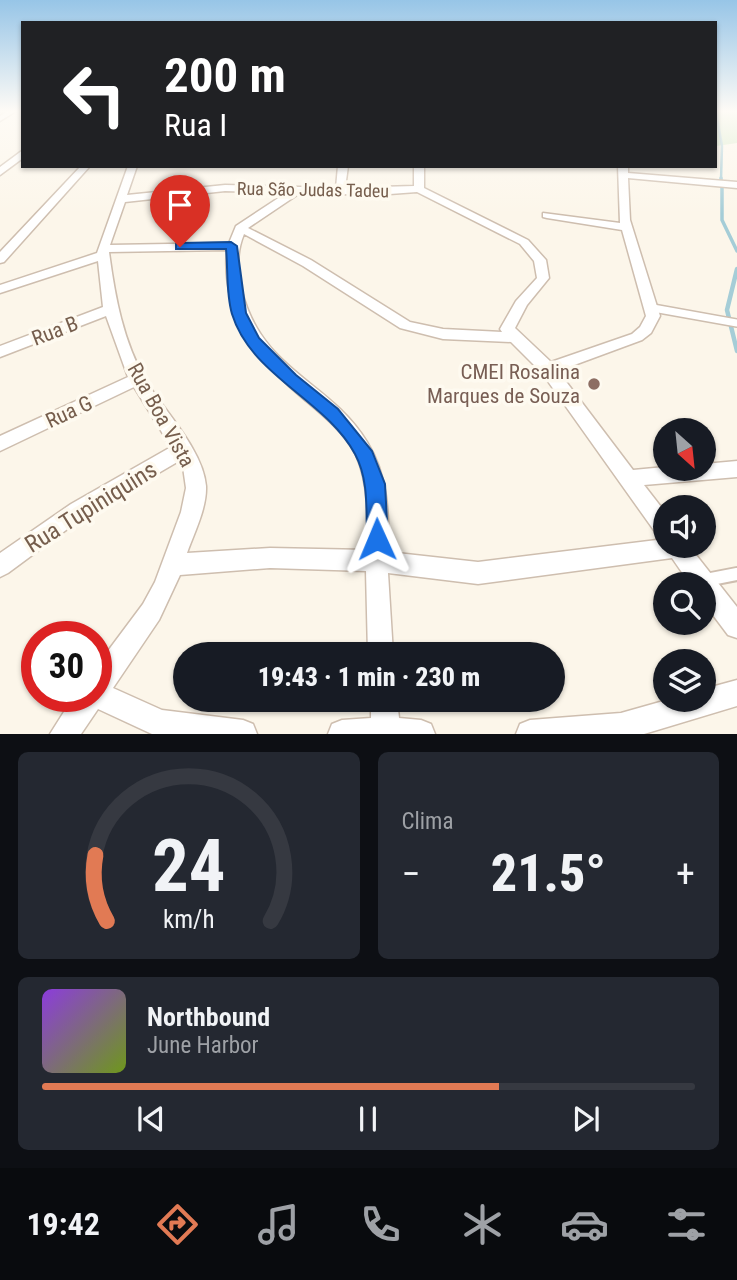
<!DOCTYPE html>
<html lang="pt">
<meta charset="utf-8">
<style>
body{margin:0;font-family:"Roboto Condensed",sans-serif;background:#242831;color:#f1f3f6;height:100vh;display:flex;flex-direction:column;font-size:26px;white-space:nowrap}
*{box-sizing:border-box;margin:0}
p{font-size:23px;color:#9ea1a6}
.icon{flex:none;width:38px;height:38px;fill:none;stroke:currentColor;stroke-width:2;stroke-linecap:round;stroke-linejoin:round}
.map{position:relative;height:734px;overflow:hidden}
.details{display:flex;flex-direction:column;gap:18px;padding:18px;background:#0d0f14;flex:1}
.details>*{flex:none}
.guide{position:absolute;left:21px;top:21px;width:696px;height:147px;border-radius:0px;box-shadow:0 2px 5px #0004;background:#202124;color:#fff;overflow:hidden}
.needle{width:46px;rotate:153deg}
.tools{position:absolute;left:653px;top:418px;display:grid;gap:14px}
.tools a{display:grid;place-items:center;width:63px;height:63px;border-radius:50%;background:#171b24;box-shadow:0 2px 5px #0004;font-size:35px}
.speed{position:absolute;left:21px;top:621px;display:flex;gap:14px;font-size:35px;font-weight:700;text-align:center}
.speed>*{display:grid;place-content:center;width:91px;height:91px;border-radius:50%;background:#171b24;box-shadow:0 2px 5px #0004;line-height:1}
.speed .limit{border:10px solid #d22;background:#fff;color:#111}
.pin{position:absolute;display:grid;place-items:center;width:60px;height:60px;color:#fff;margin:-72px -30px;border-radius:50% 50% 50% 0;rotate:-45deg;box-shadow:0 0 7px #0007}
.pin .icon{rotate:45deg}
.me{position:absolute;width:77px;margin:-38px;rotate:359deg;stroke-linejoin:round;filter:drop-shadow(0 0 5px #0008)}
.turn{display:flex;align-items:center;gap:24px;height:147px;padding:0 28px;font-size:32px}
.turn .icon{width:91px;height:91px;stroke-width:2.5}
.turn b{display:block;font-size:49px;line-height:60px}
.big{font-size:52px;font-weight:800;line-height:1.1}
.details .tile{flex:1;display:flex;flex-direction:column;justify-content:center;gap:10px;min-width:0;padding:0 24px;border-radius:10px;background:#242831}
.details .dial{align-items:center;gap:0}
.dial svg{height:182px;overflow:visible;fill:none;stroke:#363941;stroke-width:7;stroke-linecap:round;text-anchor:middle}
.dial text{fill:#f1f3f6;stroke:none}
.song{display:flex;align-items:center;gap:21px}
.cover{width:84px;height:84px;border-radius:10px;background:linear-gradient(135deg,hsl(270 70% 55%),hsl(80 70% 35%))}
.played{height:7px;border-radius:4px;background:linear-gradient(90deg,#e17a54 70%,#363941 70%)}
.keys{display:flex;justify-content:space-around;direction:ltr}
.heat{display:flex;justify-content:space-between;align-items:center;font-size:38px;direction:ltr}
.details .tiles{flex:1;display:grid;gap:18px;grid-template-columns:1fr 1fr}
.tile:last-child{grid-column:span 2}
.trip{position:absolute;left:173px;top:642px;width:392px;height:70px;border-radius:35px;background:#171b24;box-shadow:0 2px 5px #0004;font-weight:800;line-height:70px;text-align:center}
.dock{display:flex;height:112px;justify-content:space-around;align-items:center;background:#090b0e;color:#9ea1a6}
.dock .icon{width:49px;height:49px}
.dock .current{color:#e17a54}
.dock b{font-size:32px;color:#f1f3f6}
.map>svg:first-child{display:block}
.green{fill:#d4eac8}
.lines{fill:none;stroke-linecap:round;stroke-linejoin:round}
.stream-far2{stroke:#a5cdd7;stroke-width:2.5}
.stream-far1{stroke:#a5cdd7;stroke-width:3.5}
.stream{stroke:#a5cdd7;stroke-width:4.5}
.service-far1-casing{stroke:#cebeaf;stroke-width:10}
.service-casing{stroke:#cebeaf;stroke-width:16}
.minor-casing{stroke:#cebeaf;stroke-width:3}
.service-far1{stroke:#fff;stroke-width:7}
.service{stroke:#fff;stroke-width:12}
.minor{fill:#fff;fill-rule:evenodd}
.route{fill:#1a73e8;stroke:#114b97;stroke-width:2}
.education-dot{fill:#8d6e63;stroke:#fefaf0;stroke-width:2.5}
.labels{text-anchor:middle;stroke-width:7;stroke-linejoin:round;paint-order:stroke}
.far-street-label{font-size:18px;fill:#765e4d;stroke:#fefaf0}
.street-label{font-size:21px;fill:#765e4d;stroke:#fefaf0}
.education-label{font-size:21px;fill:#785e54;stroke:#fefaf0;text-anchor:end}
.near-street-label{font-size:24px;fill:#765e4d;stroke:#fefaf0}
</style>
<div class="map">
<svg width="737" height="734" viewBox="0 0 737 734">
<rect width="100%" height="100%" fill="#fcf6ea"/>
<!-- green -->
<path class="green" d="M 716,111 L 737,111 L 737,143 L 716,146 Z"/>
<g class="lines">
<!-- stream-far2 -->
<path class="stream-far2" d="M 716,112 L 722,146 L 721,180"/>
<!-- stream-far1 -->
<path class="stream-far1" d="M 721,181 L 721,178
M 722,186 L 722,220 L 737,251"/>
<!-- stream -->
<path class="stream" d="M 737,269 L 727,310 L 737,351"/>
<defs>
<path id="service-far1" d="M 653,308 L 737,323"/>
<path id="service" d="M 706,580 L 737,574"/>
<path id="minor" d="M 7,111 L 16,111 L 0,121 L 0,116 Z
M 23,150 L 23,158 L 0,175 L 0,167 Z
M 81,166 L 90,166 L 4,262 L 0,263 L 0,252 Z
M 128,166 L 137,166 L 127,195 L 225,185 L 336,188 L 338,166 L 348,166 L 345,188 L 414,186 L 414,166 L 424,166 L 424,188 L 528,240 L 546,260 L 549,278 L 527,305 L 515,328 L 551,362 L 632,334 L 640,327 L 646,316 L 622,230 L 547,218 L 543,217 L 543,213 L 620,223 L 618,166 L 628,166 L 628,173 L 737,182 L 737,188 L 628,178 L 630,220 L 660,316 L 651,333 L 642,340 L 558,371 L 633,470 L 665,467 L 704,469 L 704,464 L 737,461 L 737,477 L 644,485 L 665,512 L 665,538 L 658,536 L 542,373 L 511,342 L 443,339 L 400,328 L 303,266 L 244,234 C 236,253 237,273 242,292 C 263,372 330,381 367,442 C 388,475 389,514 388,552 L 478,562 L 665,539 L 665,546 L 689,546 L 737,607 L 737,638 L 728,635 L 704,603 L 704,584 L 690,584 L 672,558 L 478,584 L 388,573 L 393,654 L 368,654 L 366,571 L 270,568 L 180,575 L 159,620 L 113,688 L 162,710 L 243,720 L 253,724 L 257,734 L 152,734 L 98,709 L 81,734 L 50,734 L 74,696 L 96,696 L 96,667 L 143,604 L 155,582 L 181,512 L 186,488 L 183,467 L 179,461 L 85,516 L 8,573 L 0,577 L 0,553 L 71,504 L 171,447 L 134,387 L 0,451 L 0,436 L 128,377 L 106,316 L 0,357 L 0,346 L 103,307 L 98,261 L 0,293 L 0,285 L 97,253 ZM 225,191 L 286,193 L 236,226 L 229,243 L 110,245 L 125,202 ZM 417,192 L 520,244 L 534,261 L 537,278 L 516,301 L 500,329 L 502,332 L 443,329 L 410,322 L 311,260 L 248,228 L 300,193 L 376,195 ZM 227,250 C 221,315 257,360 305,400 C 323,415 345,433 356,455 C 369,484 368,519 367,550 L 270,548 L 187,553 C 194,533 207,508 206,486 C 203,450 165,412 146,381 C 123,341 115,297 109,252 Z
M 737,680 L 737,706 L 644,734 L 516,734 L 520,724 L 530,720 L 621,713 L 667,700 L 704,700 L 704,689 Z
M 371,700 L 397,700 L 399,718 L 421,720 L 431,724 L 435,734 L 328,734 L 332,724 L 342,720 L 371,718 Z"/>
</defs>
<!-- service-far1 casing -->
<use href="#service-far1" class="service-far1-casing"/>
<!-- service casing -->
<use href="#service" class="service-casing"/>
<!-- minor casing -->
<use href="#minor" class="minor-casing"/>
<!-- service-far1 -->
<use href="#service-far1" class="service-far1"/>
<!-- service -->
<use href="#service" class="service"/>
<!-- minor -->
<use href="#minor" class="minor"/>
</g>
<!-- sky -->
<linearGradient id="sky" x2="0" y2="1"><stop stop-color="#97c5e7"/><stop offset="0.52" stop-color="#fefbf6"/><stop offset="1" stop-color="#fefbf6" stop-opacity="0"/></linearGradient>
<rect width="737" height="214" fill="url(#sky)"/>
<!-- route -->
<path class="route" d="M 180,243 L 231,242 L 237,246 L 246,313 L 259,338 L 296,375 L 338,409 L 372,451 L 385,484 L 388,539 L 385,546 L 377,549 L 370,546 L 367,539 C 366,511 369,480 355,454 C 326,400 251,376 232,314 C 226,294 228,269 226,249 L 176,249 L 176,244 Z"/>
<!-- markers -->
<circle class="education-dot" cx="594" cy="384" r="7"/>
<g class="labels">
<!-- far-street labels -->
<g class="far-street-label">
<text transform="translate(313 190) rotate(1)" y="6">Rua São Judas Tadeu</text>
</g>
<!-- street labels -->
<g class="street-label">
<text transform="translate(55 331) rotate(-21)" y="7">Rua B</text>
<text transform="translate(69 412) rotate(-25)" y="7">Rua G</text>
<text transform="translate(161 415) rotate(61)" y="7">Rua Boa Vista</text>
</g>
<!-- education labels -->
<g class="education-label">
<text x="580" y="379">CMEI Rosalina<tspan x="580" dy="24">Marques de Souza</tspan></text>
</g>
<!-- near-street labels -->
<g class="near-street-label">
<text transform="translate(91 507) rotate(-32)" y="8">Rua Tupiniquins</text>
</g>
</g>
</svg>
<div class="tools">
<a><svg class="needle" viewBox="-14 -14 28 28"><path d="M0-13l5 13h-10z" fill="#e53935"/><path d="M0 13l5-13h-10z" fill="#9ea1a6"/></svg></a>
<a><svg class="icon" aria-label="sound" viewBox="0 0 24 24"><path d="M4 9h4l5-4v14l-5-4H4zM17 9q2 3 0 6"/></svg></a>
<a><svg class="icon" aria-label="search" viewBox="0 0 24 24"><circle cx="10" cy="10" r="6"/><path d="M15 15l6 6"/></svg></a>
<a><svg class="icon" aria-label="layers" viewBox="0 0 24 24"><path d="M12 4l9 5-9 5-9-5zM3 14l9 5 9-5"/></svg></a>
</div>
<div class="speed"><div class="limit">30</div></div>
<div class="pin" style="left:180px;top:247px;background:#d93025"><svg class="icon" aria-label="arrive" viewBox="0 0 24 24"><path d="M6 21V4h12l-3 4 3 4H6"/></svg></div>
<svg class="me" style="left:377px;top:539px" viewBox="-20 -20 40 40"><path d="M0-17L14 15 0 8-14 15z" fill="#1a73e8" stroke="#fff" stroke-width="4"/></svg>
<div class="trip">19:43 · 1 min · 230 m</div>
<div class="guide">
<div class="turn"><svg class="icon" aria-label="left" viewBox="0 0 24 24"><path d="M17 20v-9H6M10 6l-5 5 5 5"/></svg><div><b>200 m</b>Rua I</div></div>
</div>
</div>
<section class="details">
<div class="tiles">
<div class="tile dial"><svg viewBox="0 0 100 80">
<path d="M14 69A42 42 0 1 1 86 69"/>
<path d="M14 69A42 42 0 0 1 9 40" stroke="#e17a54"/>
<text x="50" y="56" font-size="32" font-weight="700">24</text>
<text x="50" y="72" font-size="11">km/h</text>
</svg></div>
<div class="tile"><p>Clima</p>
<div class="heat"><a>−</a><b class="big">21.5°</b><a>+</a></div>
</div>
<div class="tile">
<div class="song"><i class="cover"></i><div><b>Northbound</b><p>June Harbor</p></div></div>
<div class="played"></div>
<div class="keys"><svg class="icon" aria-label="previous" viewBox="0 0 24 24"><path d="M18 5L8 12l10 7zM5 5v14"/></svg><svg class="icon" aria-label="pause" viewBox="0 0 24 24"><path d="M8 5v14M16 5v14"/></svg><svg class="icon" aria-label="next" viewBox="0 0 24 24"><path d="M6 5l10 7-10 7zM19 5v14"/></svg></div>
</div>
</div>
</section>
<nav class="dock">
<b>19:42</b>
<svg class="icon current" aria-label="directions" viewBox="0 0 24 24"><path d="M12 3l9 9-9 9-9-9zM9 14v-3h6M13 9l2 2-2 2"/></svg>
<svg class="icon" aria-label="music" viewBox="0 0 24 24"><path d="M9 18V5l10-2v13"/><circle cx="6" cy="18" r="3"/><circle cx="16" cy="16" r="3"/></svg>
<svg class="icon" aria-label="phone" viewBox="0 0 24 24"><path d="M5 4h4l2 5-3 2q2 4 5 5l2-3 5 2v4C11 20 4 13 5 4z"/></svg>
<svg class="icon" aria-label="climate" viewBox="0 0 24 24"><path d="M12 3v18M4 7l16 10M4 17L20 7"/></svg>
<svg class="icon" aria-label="car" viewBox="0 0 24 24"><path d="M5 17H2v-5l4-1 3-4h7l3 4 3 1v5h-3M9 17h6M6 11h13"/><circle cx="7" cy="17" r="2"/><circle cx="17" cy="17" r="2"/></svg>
<svg class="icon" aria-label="filters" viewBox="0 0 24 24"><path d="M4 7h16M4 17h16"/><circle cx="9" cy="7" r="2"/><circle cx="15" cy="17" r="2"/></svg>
</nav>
